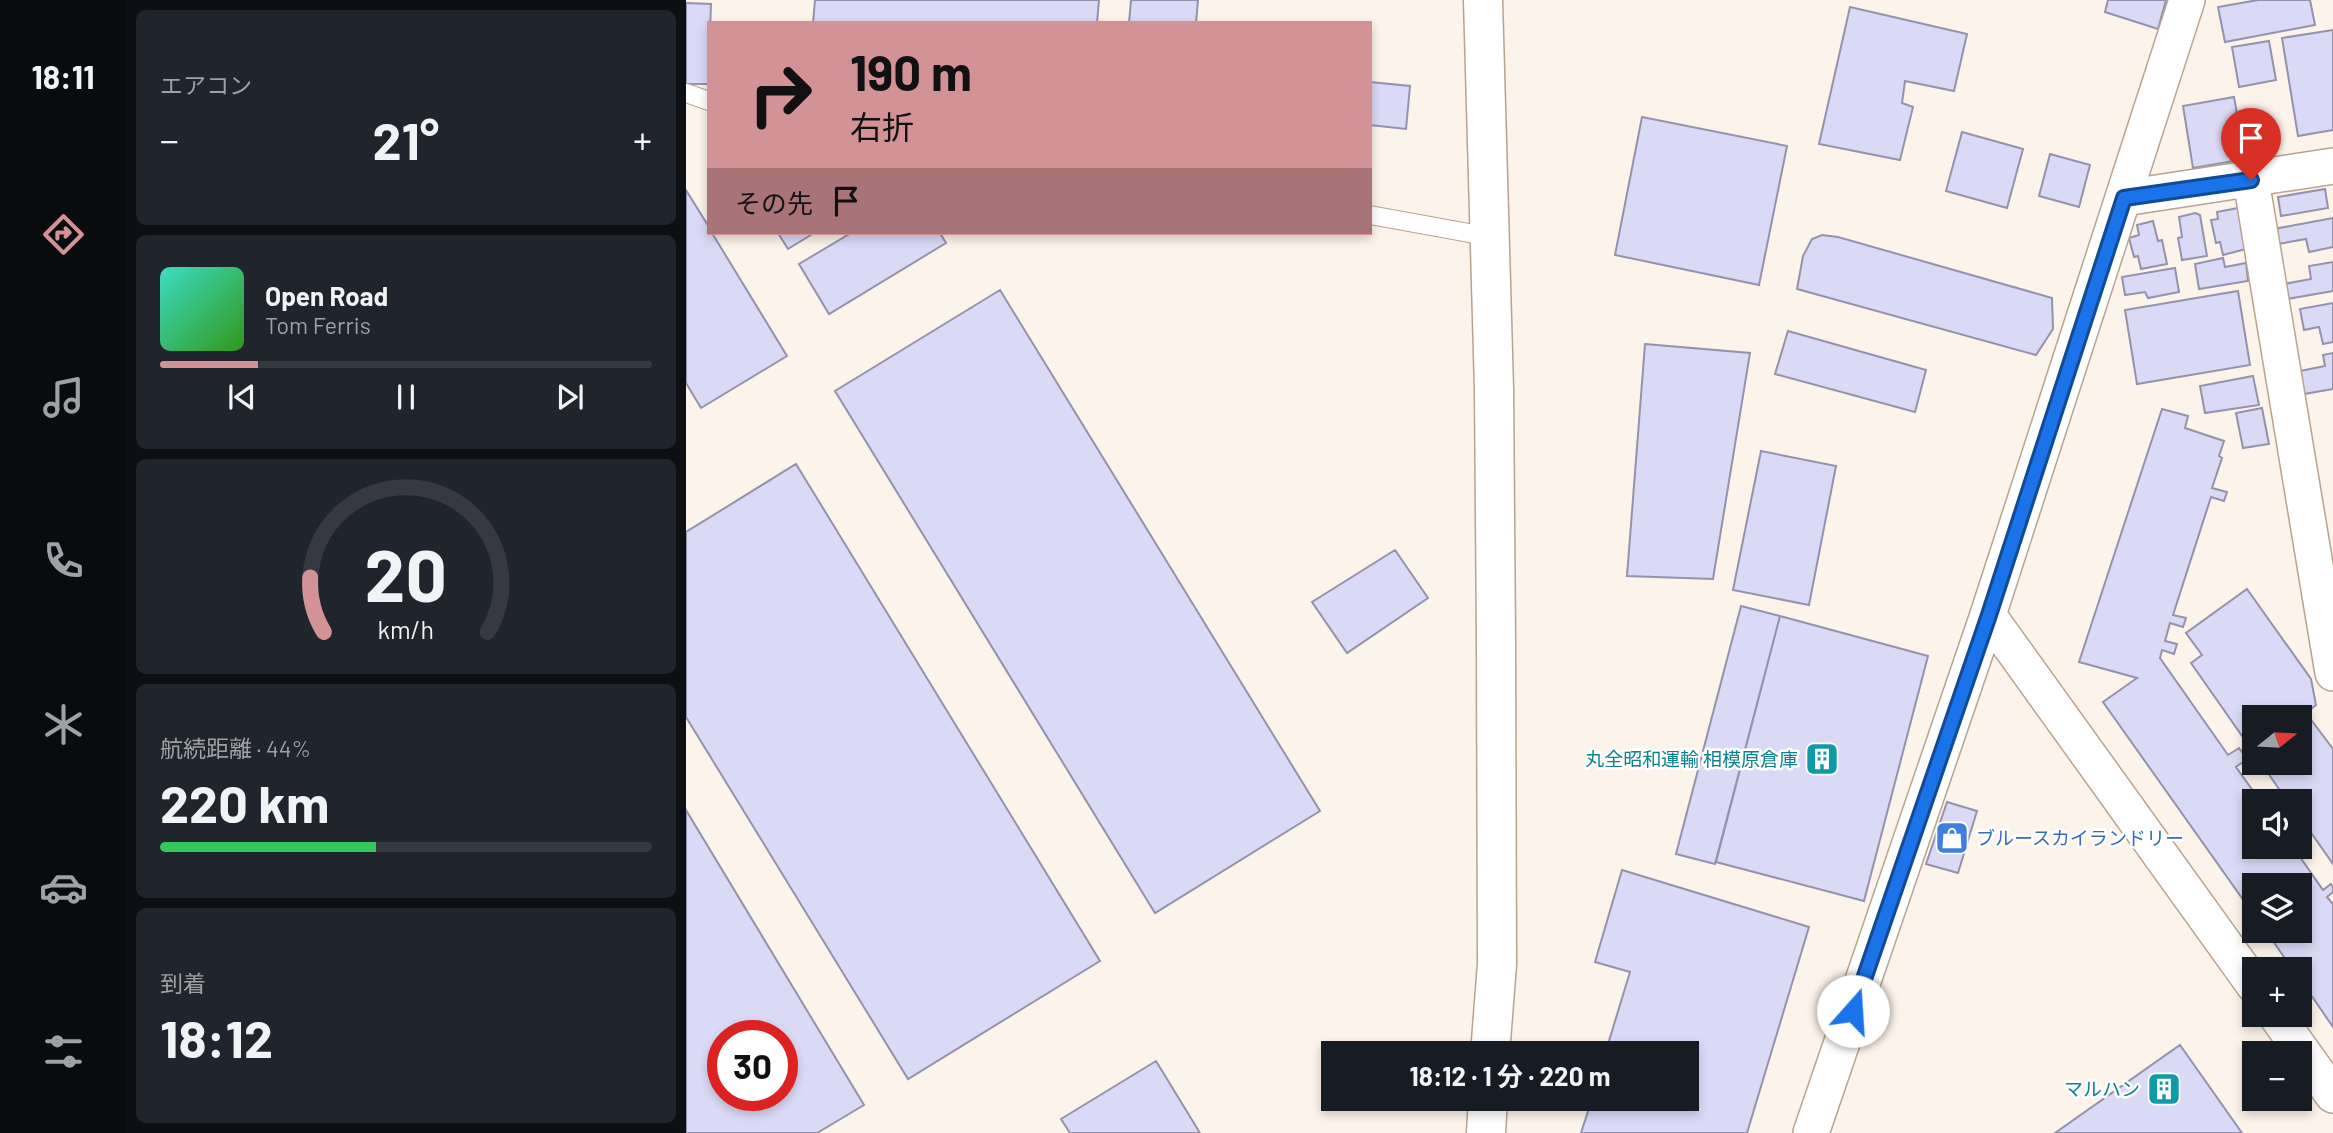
<!DOCTYPE html>
<html lang="ja">
<meta charset="utf-8">
<style>
body{margin:0;font-family:Barlow,"Noto Sans JP",sans-serif;background:#20242c;color:#f1f3f6;height:100vh;display:flex;flex-direction:column;font-size:26px;white-space:nowrap}
*{box-sizing:border-box;margin:0}
p{font-size:23px;color:#9ea1a6}
.icon{flex:none;width:38px;height:38px;fill:none;stroke:currentColor;stroke-width:2;stroke-linecap:round;stroke-linejoin:round}
.map{position:relative;flex:1;overflow:hidden}
.details{display:flex;flex-direction:column;gap:10px;padding:10px;background:#0d0f14;width:560px}
.details>*{flex:none}
.guide{position:absolute;left:21px;top:21px;width:665px;height:214px;border-radius:0px;box-shadow:0 4px 10px #0003;background:#d29296;color:#111;overflow:hidden}
.needle{width:46px;rotate:72deg}
.tools{position:absolute;left:1556px;top:705px;display:grid;gap:14px}
.tools a{display:grid;place-items:center;width:70px;height:70px;border-radius:0px;background:#171b24;box-shadow:0 4px 10px #0003;font-size:35px}
.speed{position:absolute;left:21px;top:1020px;display:flex;gap:14px;font-size:35px;font-weight:700;text-align:center}
.speed>*{display:grid;place-content:center;width:91px;height:91px;border-radius:50%;background:#171b24;box-shadow:0 4px 10px #0003;line-height:1}
.speed .limit{border:10px solid #d22;background:#fff;color:#111}
.pin{position:absolute;display:grid;place-items:center;width:60px;height:60px;color:#fff;margin:-72px -30px;border-radius:50% 50% 50% 0;rotate:-45deg;box-shadow:0 0 7px #0007}
.pin .icon{rotate:45deg}
.me{position:absolute;width:77px;margin:-38px;rotate:19deg;stroke-linejoin:round;filter:drop-shadow(0 0 5px #0008)}
.turn{display:flex;align-items:center;gap:24px;height:147px;padding:0 28px;font-size:32px}
.turn .icon{width:91px;height:91px;stroke-width:2.5}
.turn b{display:block;font-size:49px;line-height:60px}
.then{display:flex;align-items:center;height:66px;padding:0 28px;background:#0003;gap:14px;font-size:26px}
.big{font-size:52px;font-weight:700;line-height:1.1}
.details .tile{flex:1;display:flex;flex-direction:column;justify-content:center;gap:10px;min-width:0;padding:0 24px;border-radius:10px;background:#20242c}
.details .dial{align-items:center;gap:0}
.dial svg{height:182px;overflow:visible;fill:none;stroke:#363941;stroke-width:7;stroke-linecap:round;text-anchor:middle}
.dial text{fill:#f1f3f6;stroke:none}
.song{display:flex;align-items:center;gap:21px}
.cover{width:84px;height:84px;border-radius:10px;background:linear-gradient(135deg,hsl(170 70% 55%),hsl(110 70% 35%))}
.played{height:7px;border-radius:4px;background:linear-gradient(90deg,#d29296 20%,#363941 20%)}
.keys{display:flex;justify-content:space-around;direction:ltr}
.heat{display:flex;justify-content:space-between;align-items:center;font-size:38px;direction:ltr}
.charge{height:10px;border-radius:5px;background:linear-gradient(90deg,#34c759 44%,#363941 0)}
.trip{position:absolute;left:635px;top:1041px;width:378px;height:70px;border-radius:0px;background:#171b24;box-shadow:0 4px 10px #0003;font-weight:700;line-height:70px;text-align:center}
main{display:flex;flex:1;min-height:0}
.tabs{display:flex;flex-direction:column;width:126px;justify-content:space-around;align-items:center;background:#090b0e;color:#9ea1a6}
.tabs .icon{width:49px;height:49px}
.tabs .on{color:#d29296}
.tabs b{font-size:32px;color:#f1f3f6}
.map>svg:first-child{display:block}
.building{fill:#dbdaf6;stroke:#9492ac;stroke-width:2;fill-rule:evenodd}
.lines{fill:none;stroke-linecap:round;stroke-linejoin:round}
.service-casing{stroke:#b8a38f;stroke-width:20}
.minor-casing{stroke:#b8a38f;stroke-width:38}
.tertiary-casing{stroke:#b8a38f;stroke-width:41}
.service{stroke:#fff;stroke-width:18}
.minor{stroke:#fff;stroke-width:35}
.tertiary{stroke:#fff;stroke-width:38}
.route-casing{stroke:#114b97;stroke-width:18}
.route{stroke:#1a73e8;stroke-width:12}
.labels{text-anchor:middle;stroke-width:5;stroke-linejoin:round;paint-order:stroke}
.culture-label{font-size:19px;fill:#0d838f;stroke:#fff;text-anchor:end}
.shop-label{font-size:19px;fill:#366cbe;stroke:#fff;text-anchor:start}
</style>
<main>
<nav class="tabs">
<b>18:11</b>
<svg class="icon on" aria-label="directions" viewBox="0 0 24 24"><path d="M12 3l9 9-9 9-9-9zM9 14v-3h6M13 9l2 2-2 2"/></svg>
<svg class="icon" aria-label="music" viewBox="0 0 24 24"><path d="M9 18V5l10-2v13"/><circle cx="6" cy="18" r="3"/><circle cx="16" cy="16" r="3"/></svg>
<svg class="icon" aria-label="phone" viewBox="0 0 24 24"><path d="M5 4h4l2 5-3 2q2 4 5 5l2-3 5 2v4C11 20 4 13 5 4z"/></svg>
<svg class="icon" aria-label="climate" viewBox="0 0 24 24"><path d="M12 3v18M4 7l16 10M4 17L20 7"/></svg>
<svg class="icon" aria-label="car" viewBox="0 0 24 24"><path d="M5 17H2v-5l4-1 3-4h7l3 4 3 1v5h-3M9 17h6M6 11h13"/><circle cx="7" cy="17" r="2"/><circle cx="17" cy="17" r="2"/></svg>
<svg class="icon" aria-label="filters" viewBox="0 0 24 24"><path d="M4 7h16M4 17h16"/><circle cx="9" cy="7" r="2"/><circle cx="15" cy="17" r="2"/></svg>
</nav>
<section class="details">
<div class="tile"><p>エアコン</p>
<div class="heat"><a>−</a><b class="big">21°</b><a>+</a></div>
</div>
<div class="tile">
<div class="song"><i class="cover"></i><div><b>Open Road</b><p>Tom Ferris</p></div></div>
<div class="played"></div>
<div class="keys"><svg class="icon" aria-label="previous" viewBox="0 0 24 24"><path d="M18 5L8 12l10 7zM5 5v14"/></svg><svg class="icon" aria-label="pause" viewBox="0 0 24 24"><path d="M8 5v14M16 5v14"/></svg><svg class="icon" aria-label="next" viewBox="0 0 24 24"><path d="M6 5l10 7-10 7zM19 5v14"/></svg></div>
</div>
<div class="tile dial"><svg viewBox="0 0 100 80">
<path d="M14 69A42 42 0 1 1 86 69"/>
<path d="M14 69A42 42 0 0 1 8 45" stroke="#d29296"/>
<text x="50" y="56" font-size="32" font-weight="700">20</text>
<text x="50" y="72" font-size="11">km/h</text>
</svg></div>
<div class="tile"><p>航続距離 · 44%</p><b class="big">220 km</b><div class="charge"></div></div>
<div class="tile"><p>到着</p><b class="big">18:12</b></div>
</section>
<div class="map">
<svg width="1647" height="1133" viewBox="0 0 1647 1133">
<rect width="100%" height="100%" fill="#fcf3ea"/>
<!-- building -->
<path class="building" d="M 129,0 L 413,0 L 411,23 L 127,23 Z
M 445,0 L 512,0 L 510,23 L 443,23 Z
M 1422,0 L 1480,0 L 1472,29 L 1419,12 Z
M 1572,0 L 1624,0 L 1629,25 L 1539,42 L 1532,7 Z
M 0,3 L 25,4 L 22,84 L 0,84 Z
M 1164,7 L 1281,34 L 1268,91 L 1219,81 L 1216,103 L 1227,107 L 1214,160 L 1133,144 Z
M 1647,30 L 1647,130 L 1612,136 L 1596,38 Z
M 1583,41 L 1590,80 L 1553,87 L 1546,47 Z
M 684,82 L 724,86 L 720,129 L 684,125 Z
M 1548,97 L 1559,159 L 1507,168 L 1497,106 Z
M 956,117 L 1101,146 L 1073,285 L 929,255 Z
M 1276,132 L 1337,149 L 1321,208 L 1260,191 Z
M 1364,154 L 1404,165 L 1393,207 L 1353,196 Z
M 1639,189 L 1642,208 L 1595,216 L 1592,197 Z
M 0,190 L 23,227 L 23,233 L 26,233 L 101,356 L 15,408 L 0,383 Z
M 1552,208 L 1560,249 L 1537,255 L 1534,242 L 1530,243 L 1525,220 L 1532,219 L 1531,212 Z
M 1509,213 L 1514,215 L 1521,256 L 1496,260 L 1492,238 L 1496,237 L 1493,217 Z
M 1647,218 L 1647,247 L 1623,252 L 1620,239 L 1592,244 L 1588,229 Z
M 1467,221 L 1472,241 L 1476,240 L 1481,264 L 1455,269 L 1452,256 L 1448,257 L 1443,238 L 1453,235 L 1451,225 Z
M 92,233 L 128,233 L 102,249 Z
M 165,233 L 254,233 L 260,243 L 143,314 L 113,264 Z
M 1136,235 L 1152,237 L 1366,298 L 1367,329 L 1350,355 L 1111,289 L 1117,256 L 1126,239 Z
M 1537,258 L 1539,267 L 1560,263 L 1562,281 L 1513,289 L 1509,264 Z
M 1647,262 L 1647,291 L 1601,299 L 1598,284 L 1625,279 L 1623,266 Z
M 1489,268 L 1493,292 L 1462,298 L 1459,292 L 1439,295 L 1436,277 Z
M 314,290 L 634,811 L 469,913 L 149,391 Z
M 1552,291 L 1564,365 L 1451,384 L 1439,310 Z
M 1647,303 L 1647,342 L 1637,344 L 1633,327 L 1618,330 L 1614,309 Z
M 1102,331 L 1240,370 L 1229,412 L 1089,374 Z
M 959,344 L 1064,353 L 1027,579 L 941,576 Z
M 1647,353 L 1647,389 L 1618,394 L 1614,371 L 1639,366 L 1637,355 Z
M 1567,376 L 1573,405 L 1519,413 L 1514,386 Z
M 1576,408 L 1583,444 L 1557,448 L 1550,413 Z
M 1476,409 L 1502,416 L 1499,428 L 1538,441 L 1533,456 L 1536,458 L 1526,488 L 1541,492 L 1538,501 L 1525,497 L 1487,615 L 1500,618 L 1497,627 L 1484,623 L 1479,641 L 1491,644 L 1488,654 L 1476,650 L 1474,658 L 1542,755 L 1553,748 L 1561,759 L 1550,767 L 1575,802 L 1568,802 L 1568,847 L 1607,847 L 1637,890 L 1645,884 L 1647,887 L 1647,892 L 1641,897 L 1647,904 L 1647,1027 L 1614,979 L 1614,970 L 1607,970 L 1580,931 L 1614,931 L 1614,903 L 1617,901 L 1614,886 L 1568,886 L 1568,915 L 1417,702 L 1451,678 L 1393,662 Z
M 1075,451 L 1150,466 L 1123,605 L 1047,590 Z
M 110,464 L 414,961 L 222,1079 L 0,717 L 0,532 Z
M 709,550 L 742,598 L 661,653 L 626,602 Z
M 1561,589 L 1625,679 L 1630,705 L 1620,713 L 1647,749 L 1647,864 L 1614,817 L 1614,802 L 1602,802 L 1575,763 L 1614,763 L 1614,718 L 1568,718 L 1568,753 L 1505,663 L 1516,655 L 1500,633 Z
M 1055,606 L 1094,616 L 1029,864 L 990,854 Z
M 1094,616 L 1242,656 L 1178,901 L 1030,862 Z
M 1261,802 L 1291,811 L 1272,873 L 1240,864 Z
M 0,810 L 178,1105 L 131,1133 L 0,1133 ZM 37,1036 L 96,1036 L 96,1096 L 37,1096 Z
M 936,870 L 1123,927 L 1061,1133 L 895,1133 L 906,1099 L 1001,1099 L 1001,1054 L 919,1054 L 944,972 L 909,962 Z
M 1494,1045 L 1556,1133 L 1369,1133 Z
M 470,1061 L 514,1133 L 384,1133 L 375,1119 Z"/>
<g class="lines">
<defs>
<path id="service" d="M 0,93 L 23,101
M 684,215 L 805,237"/>
<path id="minor" d="M 1565,180 L 1647,673
M 1438,198 L 1647,166
M 1302,615 L 1568,985
M 1590,1015 L 1647,1095
M 1125,1133 L 1302,615 L 1501,0"/>
<path id="tertiary" d="M 797,0 L 808,389 L 810,643 L 811,964 L 804,1054
M 800,1133 L 802,1099"/>
</defs>
<!-- service casing -->
<use href="#service" class="service-casing"/>
<!-- minor casing -->
<use href="#minor" class="minor-casing"/>
<!-- tertiary casing -->
<use href="#tertiary" class="tertiary-casing"/>
<!-- service -->
<use href="#service" class="service"/>
<!-- minor -->
<use href="#minor" class="minor"/>
<!-- tertiary -->
<use href="#tertiary" class="tertiary"/>
</g>
<g class="lines">
<defs>
<path id="route" d="M 1167,1011 L 1303,615 L 1438,198 L 1565,180"/>
</defs>
<!-- route casing -->
<use href="#route" class="route-casing"/>
<!-- route -->
<use href="#route" class="route"/>
</g>
<!-- icons -->
<defs>
<symbol id="building-square" viewBox="-11 -11 22 22"><rect x="-9" y="-9" width="18" height="18" rx="4" fill="#0f9aa8" stroke="#fff"/><path d="M-4-6H4V6H1V3H-1V6H-4ZM-2.5-4.3h1.7v1.8h-1.7ZM.8-4.3h1.7v1.8H.8ZM-2.5-1h1.7V.8h-1.7ZM.8-1h1.7V.8H.8Z" fill="#fff"/></symbol>
<symbol id="shop-square" viewBox="-11 -11 22 22"><rect x="-9" y="-9" width="18" height="18" rx="4" fill="#3f7fe0" stroke="#fff"/><path d="M-5-2.5h2.3a2.7 3.5 0 0 1 5.4 0H5L5.5 6h-11ZM-1.5-2.5h3a1.5 2.3 0 0 0-3 0Z" fill="#fff"/></symbol>
</defs>
<g fill-rule="evenodd">
<use href="#building-square" x="1117" y="740" width="38" height="38"/>
<use href="#shop-square" x="1247" y="819" width="38" height="38"/>
<use href="#building-square" x="1459" y="1070" width="38" height="38"/>
</g>
<g class="labels">
<!-- culture labels -->
<g class="culture-label">
<text x="1112" y="766">丸全昭和運輸 相模原倉庫</text>
<text x="1454" y="1096">マルハン</text>
</g>
<!-- shop labels -->
<g class="shop-label">
<text x="1290" y="845">ブルースカイランドリー</text>
</g>
</g>
</svg>
<div class="tools">
<a><svg class="needle" viewBox="-14 -14 28 28"><path d="M0-13l5 13h-10z" fill="#e53935"/><path d="M0 13l5-13h-10z" fill="#9ea1a6"/></svg></a>
<a><svg class="icon" aria-label="sound" viewBox="0 0 24 24"><path d="M4 9h4l5-4v14l-5-4H4zM17 9q2 3 0 6"/></svg></a>
<a><svg class="icon" aria-label="layers" viewBox="0 0 24 24"><path d="M12 4l9 5-9 5-9-5zM3 14l9 5 9-5"/></svg></a>
<a>+</a>
<a>−</a>
</div>
<div class="speed"><div class="limit">30</div></div>
<div class="pin" style="left:1565px;top:180px;background:#d93025"><svg class="icon" aria-label="arrive" viewBox="0 0 24 24"><path d="M6 21V4h12l-3 4 3 4H6"/></svg></div>
<svg class="me" style="left:1167px;top:1011px" viewBox="-20 -20 40 40"><circle r="19" fill="#fff"/><path d="M0-13L10 11 0 6-10 11z" fill="#1a73e8"/></svg>
<div class="trip">18:12 · 1 分 · 220 m</div>
<div class="guide">
<div class="turn"><svg class="icon" aria-label="right" viewBox="0 0 24 24"><path d="M7 20v-9h11M14 6l5 5-5 5"/></svg><div><b>190 m</b>右折</div></div>
<div class="then">その先<svg class="icon" aria-label="arrive" viewBox="0 0 24 24"><path d="M6 21V4h12l-3 4 3 4H6"/></svg></div>
</div>
</div>
</main>
